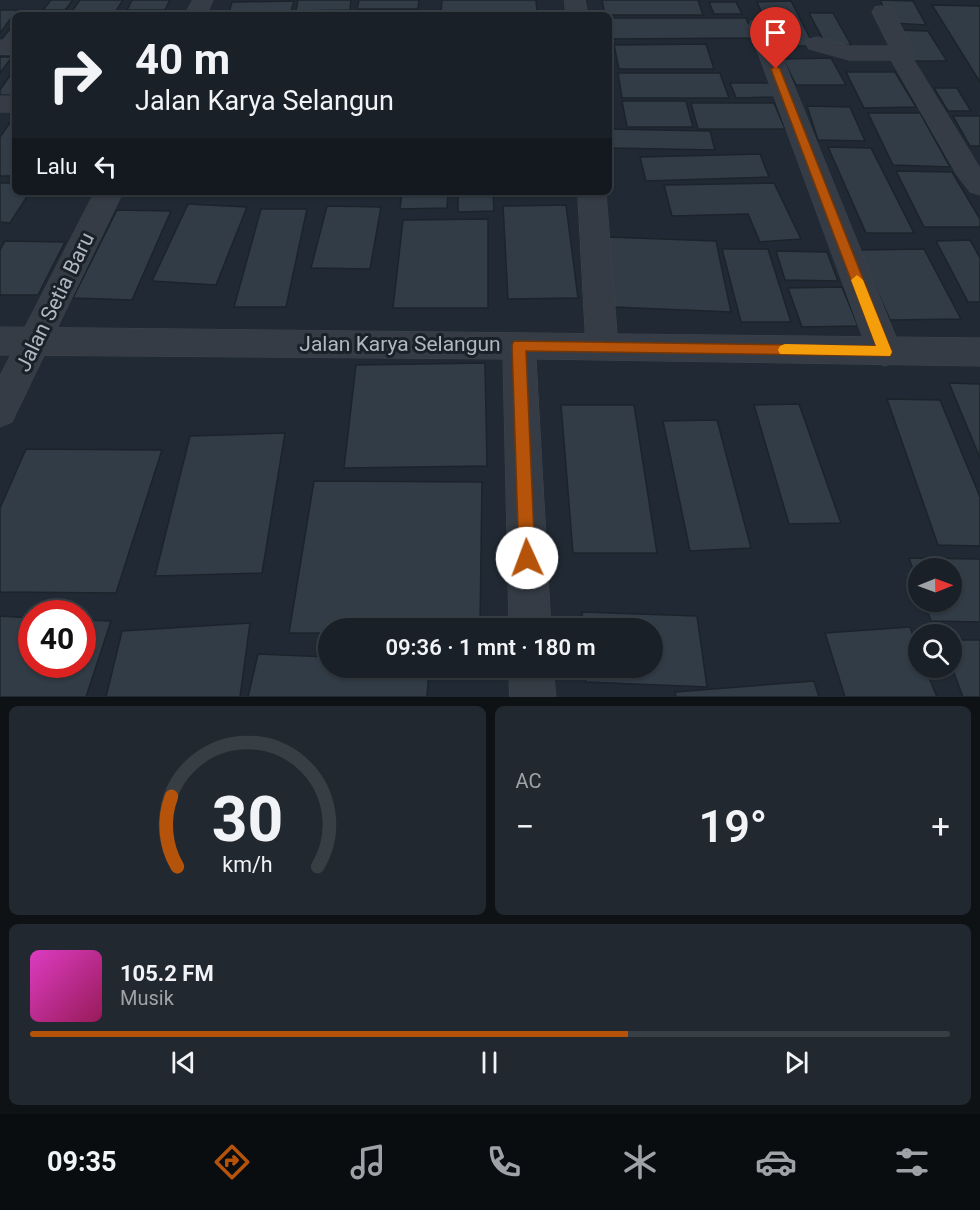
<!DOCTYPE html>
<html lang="id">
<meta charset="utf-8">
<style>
body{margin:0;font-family:Roboto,sans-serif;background:#22282f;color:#f1f3f6;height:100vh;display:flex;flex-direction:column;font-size:22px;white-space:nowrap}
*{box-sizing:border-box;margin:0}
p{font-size:20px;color:#9fa3a7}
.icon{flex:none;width:33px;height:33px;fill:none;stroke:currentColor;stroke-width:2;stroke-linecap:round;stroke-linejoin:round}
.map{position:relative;height:697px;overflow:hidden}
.panel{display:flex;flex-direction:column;gap:9px;padding:9px;background:#0e1215;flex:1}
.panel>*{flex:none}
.banner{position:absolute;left:12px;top:12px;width:600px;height:183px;border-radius:9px;box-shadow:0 2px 4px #0004,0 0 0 2px #373e44;background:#192027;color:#f1f3f6;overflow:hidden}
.needle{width:39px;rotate:89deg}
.buttons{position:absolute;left:908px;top:558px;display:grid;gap:12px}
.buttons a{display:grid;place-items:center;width:54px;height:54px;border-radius:50%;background:#192027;box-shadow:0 2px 4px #0004,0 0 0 2px #373e44;font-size:30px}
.speed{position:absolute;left:18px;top:600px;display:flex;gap:12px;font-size:30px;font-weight:700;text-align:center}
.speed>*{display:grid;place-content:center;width:78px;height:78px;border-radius:50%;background:#192027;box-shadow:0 2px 4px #0004,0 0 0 2px #373e44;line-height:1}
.speed .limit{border:9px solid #d22;background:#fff;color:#111}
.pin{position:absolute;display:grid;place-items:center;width:51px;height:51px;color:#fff;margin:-62px -26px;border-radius:50% 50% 50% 0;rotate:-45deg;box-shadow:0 0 6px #0007}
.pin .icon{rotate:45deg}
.me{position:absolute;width:66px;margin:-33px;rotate:358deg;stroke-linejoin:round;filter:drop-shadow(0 0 4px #0008)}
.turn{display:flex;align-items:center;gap:21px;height:126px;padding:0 24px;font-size:27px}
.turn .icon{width:78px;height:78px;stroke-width:2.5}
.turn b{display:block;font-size:42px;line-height:51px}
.then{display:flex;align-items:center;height:57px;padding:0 24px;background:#0003;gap:12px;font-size:22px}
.big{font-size:45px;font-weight:600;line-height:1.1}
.panel .tile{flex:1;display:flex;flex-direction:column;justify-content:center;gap:9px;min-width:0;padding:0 21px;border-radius:9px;background:#22282f}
.panel .dial{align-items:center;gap:0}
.dial svg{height:156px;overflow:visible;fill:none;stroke:#373e44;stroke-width:7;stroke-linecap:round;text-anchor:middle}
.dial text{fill:#f1f3f6;stroke:none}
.song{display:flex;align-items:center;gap:18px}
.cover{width:72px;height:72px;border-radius:9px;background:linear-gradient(135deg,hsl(310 70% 55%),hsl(330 70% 35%))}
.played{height:6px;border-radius:3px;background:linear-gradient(90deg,#b45309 65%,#373e44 65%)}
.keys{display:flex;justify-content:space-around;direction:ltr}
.heat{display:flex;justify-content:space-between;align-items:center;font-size:33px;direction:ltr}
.panel .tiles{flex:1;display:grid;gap:9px;grid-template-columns:1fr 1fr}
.tile:last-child{grid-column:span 2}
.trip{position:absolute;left:318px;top:618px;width:345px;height:60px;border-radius:30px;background:#192027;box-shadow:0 2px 4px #0004,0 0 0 2px #373e44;font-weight:600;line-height:60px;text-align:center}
.dock{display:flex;height:96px;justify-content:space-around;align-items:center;background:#0a0d10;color:#9fa3a7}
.dock .icon{width:42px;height:42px}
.dock .active{color:#b45309}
.dock b{font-size:27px;color:#f1f3f6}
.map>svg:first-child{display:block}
.building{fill:#313c47;stroke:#1c232b;stroke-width:1.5}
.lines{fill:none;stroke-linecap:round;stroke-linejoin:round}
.minor-casing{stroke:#3e454e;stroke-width:1}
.tertiary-casing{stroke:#3e454e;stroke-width:1}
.minor{fill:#353c45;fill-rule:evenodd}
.tertiary{fill:#353c45;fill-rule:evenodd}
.route{fill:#b45309;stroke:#753606;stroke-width:1.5}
.slow{fill:#f59e0b}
.labels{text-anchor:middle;stroke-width:6;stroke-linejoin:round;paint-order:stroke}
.street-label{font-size:21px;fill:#afb7c1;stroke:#1a2129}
</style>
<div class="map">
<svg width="980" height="697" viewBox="0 0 980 697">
<rect width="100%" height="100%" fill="#212a34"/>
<!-- building -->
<path class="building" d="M 51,0 L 73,0 L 65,10 L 43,10 Z
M 80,0 L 123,0 L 116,11 L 72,11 Z
M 132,0 L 170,0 L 165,10 L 127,10 Z
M 298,0 L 351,0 L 350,10 L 296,11 Z
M 359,0 L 419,0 L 418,9 L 357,9 Z
M 442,0 L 536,0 L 537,11 L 441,12 Z
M 602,0 L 698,0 L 703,15 L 605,15 Z
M 880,0 L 913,1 L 926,25 L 891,23 Z
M 294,1 L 291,11 L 229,12 L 232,2 Z
M 791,1 L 814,46 L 777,46 L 757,2 Z
M 709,2 L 736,2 L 742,14 L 714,14 Z
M 932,5 L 980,6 L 980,82 Z
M 0,10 L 17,10 L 0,33 Z
M 397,11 L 419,11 L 419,15 L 396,15 Z
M 809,13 L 833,13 L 851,45 L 826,45 Z
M 609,18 L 746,18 L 754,38 L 611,39 Z
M 15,23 L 15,44 L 0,44 L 0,41 Z
M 895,30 L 928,31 L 947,61 L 913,61 Z
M 706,44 L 714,69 L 619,69 L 614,45 Z
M 0,57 L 12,57 L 0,73 Z
M 831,58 L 846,85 L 796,85 L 783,59 Z
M 15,68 L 15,95 L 0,95 L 0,90 Z
M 846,72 L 895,72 L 916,107 L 864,108 Z
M 618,73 L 720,73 L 729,98 L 622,98 Z
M 730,83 L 769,83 L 775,97 L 736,98 Z
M 934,88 L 957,88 L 971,111 L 948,111 Z
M 622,101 L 686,101 L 693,127 L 627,127 Z
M 691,103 L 774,103 L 785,129 L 698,129 Z
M 807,106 L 850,107 L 865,141 L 818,140 Z
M 868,113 L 920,113 L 950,167 L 893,165 Z
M 953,116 L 980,116 L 980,146 L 970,146 Z
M 14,117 L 15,176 L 0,176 L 0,137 Z
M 609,129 L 710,131 L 715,150 L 610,148 Z
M 828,147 L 871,148 L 914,233 L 866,233 Z
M 760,154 L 769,177 L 646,181 L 640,157 Z
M 896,171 L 952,172 L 980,219 L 980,227 L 924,227 Z
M 0,183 L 15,183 L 15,192 L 30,192 L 10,223 L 0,222 Z
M 774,183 L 801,239 L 760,242 L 748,214 L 672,216 L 664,185 Z
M 137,192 L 194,192 L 193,196 L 135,195 Z
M 312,192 L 353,192 L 353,195 L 311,196 Z
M 402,192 L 448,192 L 447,208 L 400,209 Z
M 458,192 L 493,192 L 494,211 L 458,212 Z
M 188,204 L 247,207 L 216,285 L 152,281 Z
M 566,205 L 578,298 L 508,299 L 503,206 Z
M 327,206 L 381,207 L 370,269 L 311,268 Z
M 261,209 L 307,209 L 286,307 L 234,307 Z
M 117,210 L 171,211 L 132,300 L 73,298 Z
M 488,219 L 488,308 L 393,308 L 403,220 Z
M 608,237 L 716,241 L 731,312 L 613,307 Z
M 970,240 L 980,258 L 980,302 L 968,302 L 936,241 Z
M 5,241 L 65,242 L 38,295 L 0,295 L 0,250 Z
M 722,249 L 768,249 L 791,322 L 741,322 Z
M 924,249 L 961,319 L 890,320 L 859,250 Z
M 776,251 L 827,252 L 838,281 L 785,280 Z
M 842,287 L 858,326 L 802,327 L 788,288 Z
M 485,363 L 487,466 L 344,468 L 356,365 Z
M 949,383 L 980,384 L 980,458 Z
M 887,399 L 940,400 L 980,497 L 980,546 L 938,545 Z
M 799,404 L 841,523 L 789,524 L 754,405 Z
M 561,405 L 634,405 L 657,553 L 573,553 Z
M 717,420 L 751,548 L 690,551 L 663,421 Z
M 285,433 L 262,573 L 155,576 L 190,436 Z
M 26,449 L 162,450 L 116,593 L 0,592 L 0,508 Z
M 314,481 L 482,482 L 480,628 L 328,628 L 328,633 L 289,633 Z
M 909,558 L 980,559 L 980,622 L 931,621 L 924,602 L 951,602 L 951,568 L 918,568 L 918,584 Z
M 582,612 L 697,616 L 707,687 L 586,682 L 585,668 L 652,668 L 652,628 L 583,628 Z
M 0,616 L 32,618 L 32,664 L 82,664 L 82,620 L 111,621 L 86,697 L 0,697 Z
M 250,623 L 240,697 L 106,697 L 122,631 Z
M 910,627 L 918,649 L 918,668 L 925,668 L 937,697 L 845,697 L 825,633 Z
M 951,640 L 980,640 L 980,697 L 963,697 L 951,665 Z
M 258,654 L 328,657 L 328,668 L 429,668 L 427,697 L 248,697 Z
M 814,681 L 819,697 L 676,697 L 675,692 Z"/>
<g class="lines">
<defs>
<path id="minor" d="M 193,0 L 213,0 L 207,15 L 185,15 Z
M 565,0 L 585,0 L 588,15 L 566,15 Z
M 883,6 L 891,7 L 894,12 L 915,53 L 912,57 L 980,168 L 980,195 L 970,192 L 957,175 L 891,60 L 849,60 L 809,49 L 806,44 L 809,39 L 817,37 L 850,46 L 889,46 L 872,12 L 875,7 Z
M 759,19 L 767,21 L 770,26 L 902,352 L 897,362 L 885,366 L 873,362 L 868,352 L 748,26 L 751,21 Z
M 0,40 L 15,41 L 15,55 L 0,54 Z
M 0,96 L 15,96 L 15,112 L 0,112 Z
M 95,192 L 123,192 L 12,422 L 0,427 L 0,376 Z
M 578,192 L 606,192 L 618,346 L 614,356 L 602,360 L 590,356 L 586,346 Z"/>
<path id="tertiary" d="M 0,327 L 980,338 L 980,366 L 536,359 L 551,628 L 509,628 L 503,359 L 0,355 Z
M 509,668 L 553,668 L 556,697 L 510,697 Z"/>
</defs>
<!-- minor casing -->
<use href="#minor" class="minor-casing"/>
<!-- tertiary casing -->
<use href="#tertiary" class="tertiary-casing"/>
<!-- minor -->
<use href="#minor" class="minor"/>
<!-- tertiary -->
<use href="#tertiary" class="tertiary"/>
</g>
<!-- route -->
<path class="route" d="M 776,66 L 780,69 L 892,352 L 890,356 L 526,351 L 535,558 L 533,564 L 527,566 L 521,564 L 519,558 L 512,345 L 514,341 L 876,346 L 771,69 Z"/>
<!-- slow -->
<path class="slow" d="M 857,275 L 863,280 L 892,352 L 890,356 L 780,354 L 778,350 L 780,346 L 785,344 L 876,346 L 851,280 Z"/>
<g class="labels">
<!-- street labels -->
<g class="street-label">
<text transform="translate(55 302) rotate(-64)" y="7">Jalan Setia Baru</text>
<text x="400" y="351">Jalan Karya Selangun</text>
</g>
</g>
</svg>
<div class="buttons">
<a><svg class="needle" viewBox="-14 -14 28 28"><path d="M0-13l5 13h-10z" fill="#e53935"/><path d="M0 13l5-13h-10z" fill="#9fa3a7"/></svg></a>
<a><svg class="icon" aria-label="search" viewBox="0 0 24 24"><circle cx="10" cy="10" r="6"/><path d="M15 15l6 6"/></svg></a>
</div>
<div class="speed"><div class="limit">40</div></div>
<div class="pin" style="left:776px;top:69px;background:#d93025"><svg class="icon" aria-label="arrive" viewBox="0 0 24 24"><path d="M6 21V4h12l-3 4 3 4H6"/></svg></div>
<svg class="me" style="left:527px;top:558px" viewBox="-20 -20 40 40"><circle r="19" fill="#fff"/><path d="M0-13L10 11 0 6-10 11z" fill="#b45309"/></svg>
<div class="trip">09:36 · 1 mnt · 180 m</div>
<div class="banner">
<div class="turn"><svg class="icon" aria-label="right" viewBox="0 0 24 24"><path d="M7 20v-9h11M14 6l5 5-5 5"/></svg><div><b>40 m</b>Jalan Karya Selangun</div></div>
<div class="then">Lalu<svg class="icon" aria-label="left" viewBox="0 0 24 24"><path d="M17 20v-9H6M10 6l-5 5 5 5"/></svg></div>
</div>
</div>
<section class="panel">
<div class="tiles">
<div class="tile dial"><svg viewBox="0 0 100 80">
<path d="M14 69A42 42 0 1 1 86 69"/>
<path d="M14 69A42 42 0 0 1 11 33" stroke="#b45309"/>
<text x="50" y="56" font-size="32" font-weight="700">30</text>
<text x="50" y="72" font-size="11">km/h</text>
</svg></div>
<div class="tile"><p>AC</p>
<div class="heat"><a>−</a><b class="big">19°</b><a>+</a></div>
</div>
<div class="tile">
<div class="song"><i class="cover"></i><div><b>105.2 FM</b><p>Musik</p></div></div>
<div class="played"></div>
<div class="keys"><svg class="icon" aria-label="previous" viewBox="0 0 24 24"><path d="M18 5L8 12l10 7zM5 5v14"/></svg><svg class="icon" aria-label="pause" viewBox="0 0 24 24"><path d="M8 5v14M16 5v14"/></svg><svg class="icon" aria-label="next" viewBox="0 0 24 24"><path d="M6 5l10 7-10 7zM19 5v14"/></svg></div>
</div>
</div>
</section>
<nav class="dock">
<b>09:35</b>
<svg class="icon active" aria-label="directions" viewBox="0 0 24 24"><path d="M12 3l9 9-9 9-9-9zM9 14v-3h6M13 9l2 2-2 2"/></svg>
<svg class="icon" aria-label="music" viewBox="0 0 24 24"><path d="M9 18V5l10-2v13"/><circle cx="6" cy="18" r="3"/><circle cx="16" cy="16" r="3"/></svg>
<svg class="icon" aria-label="phone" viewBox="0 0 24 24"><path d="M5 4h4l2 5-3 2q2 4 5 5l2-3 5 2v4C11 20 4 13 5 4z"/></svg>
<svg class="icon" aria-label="climate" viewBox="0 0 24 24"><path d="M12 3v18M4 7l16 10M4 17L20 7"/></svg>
<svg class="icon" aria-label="car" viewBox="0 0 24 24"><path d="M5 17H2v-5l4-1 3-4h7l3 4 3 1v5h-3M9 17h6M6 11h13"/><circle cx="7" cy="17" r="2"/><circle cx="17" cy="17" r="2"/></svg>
<svg class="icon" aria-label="filters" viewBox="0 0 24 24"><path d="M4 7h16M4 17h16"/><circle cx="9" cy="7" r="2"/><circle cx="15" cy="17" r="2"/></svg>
</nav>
